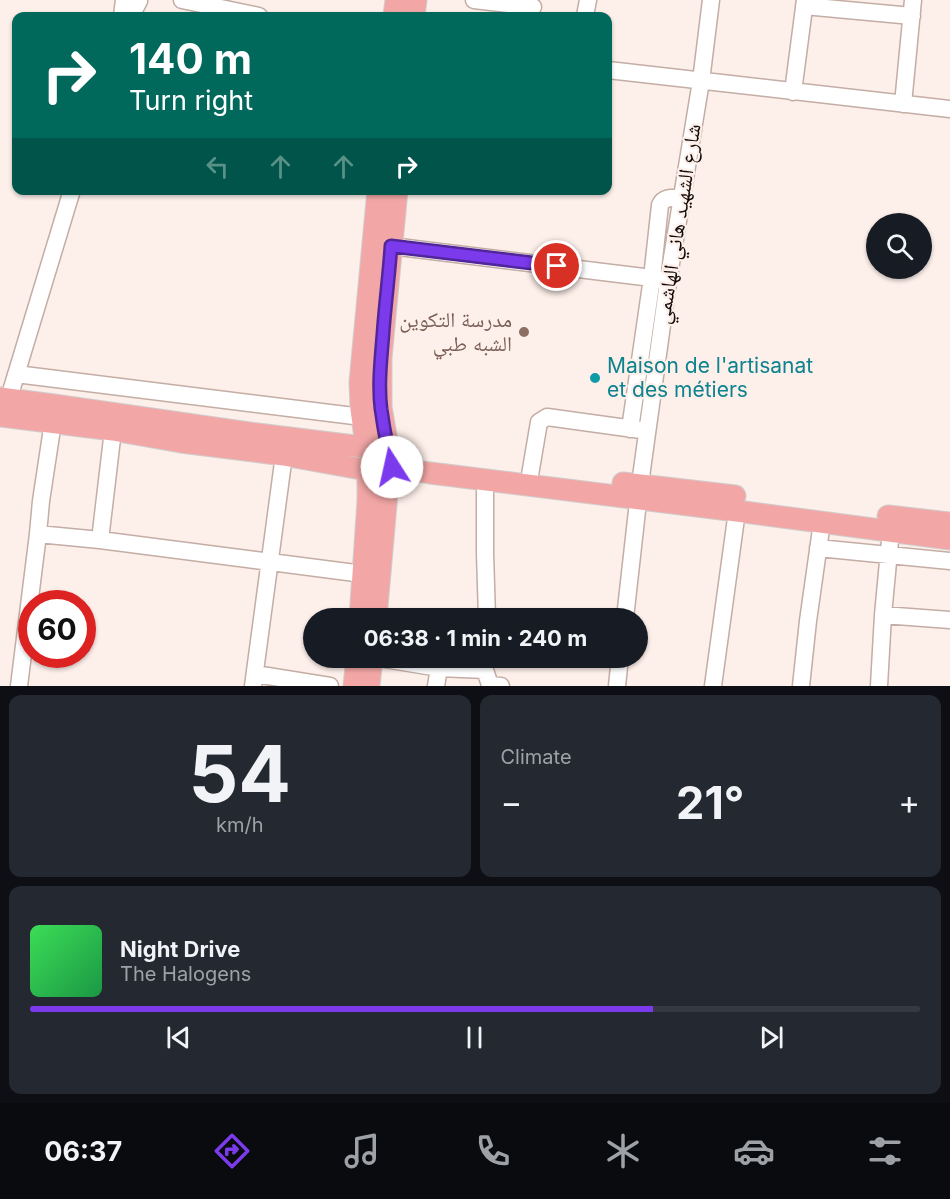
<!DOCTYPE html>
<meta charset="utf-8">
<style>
body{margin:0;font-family:Inter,"Noto Naskh Arabic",sans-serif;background:#242831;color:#f1f3f6;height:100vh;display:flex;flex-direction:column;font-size:22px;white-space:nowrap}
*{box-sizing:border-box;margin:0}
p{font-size:20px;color:#9ea1a6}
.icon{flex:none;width:33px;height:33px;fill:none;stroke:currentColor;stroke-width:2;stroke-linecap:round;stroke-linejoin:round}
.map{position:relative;height:686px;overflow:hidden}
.details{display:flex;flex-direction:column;gap:9px;padding:9px;background:#0d0f14;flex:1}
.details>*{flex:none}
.top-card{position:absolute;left:12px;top:12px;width:600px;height:183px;border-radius:12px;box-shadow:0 2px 4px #0004;background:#00695c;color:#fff;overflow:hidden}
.tools{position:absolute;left:866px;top:213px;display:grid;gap:12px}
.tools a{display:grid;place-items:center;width:66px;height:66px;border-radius:50%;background:#171b24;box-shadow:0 2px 4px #0004;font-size:30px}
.speed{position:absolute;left:18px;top:590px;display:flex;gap:12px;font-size:30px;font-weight:700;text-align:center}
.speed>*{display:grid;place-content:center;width:78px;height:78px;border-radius:50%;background:#171b24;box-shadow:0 2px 4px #0004;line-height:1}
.speed .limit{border:9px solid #d22;background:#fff;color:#111}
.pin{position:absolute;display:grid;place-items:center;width:51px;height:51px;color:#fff;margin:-26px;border:3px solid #fff;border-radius:50%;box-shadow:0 2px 6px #0007}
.me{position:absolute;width:66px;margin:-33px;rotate:350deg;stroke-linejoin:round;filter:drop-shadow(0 0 4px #0008)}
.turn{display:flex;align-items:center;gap:21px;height:126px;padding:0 18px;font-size:27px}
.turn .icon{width:78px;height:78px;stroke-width:2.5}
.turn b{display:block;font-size:42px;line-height:51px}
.lanes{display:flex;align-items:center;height:57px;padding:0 18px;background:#0003;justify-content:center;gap:30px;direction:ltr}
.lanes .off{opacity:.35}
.big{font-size:45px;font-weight:700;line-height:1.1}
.details .tile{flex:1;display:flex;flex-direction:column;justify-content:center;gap:9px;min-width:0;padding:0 21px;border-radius:12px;background:#242831}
.details .dial{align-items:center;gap:0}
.dial b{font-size:78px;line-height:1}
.song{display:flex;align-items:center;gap:18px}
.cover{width:72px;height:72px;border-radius:9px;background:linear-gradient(135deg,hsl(130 70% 55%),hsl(140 70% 35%))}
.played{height:6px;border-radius:3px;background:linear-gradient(90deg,#7c3aed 70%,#363941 70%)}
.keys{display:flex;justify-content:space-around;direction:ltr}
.heat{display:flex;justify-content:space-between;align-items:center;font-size:33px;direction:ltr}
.details .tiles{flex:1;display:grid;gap:9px;grid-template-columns:1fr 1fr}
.tile:last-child{grid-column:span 2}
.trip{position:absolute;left:303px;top:608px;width:345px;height:60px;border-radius:30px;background:#171b24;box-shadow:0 2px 4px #0004;font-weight:700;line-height:60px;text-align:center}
.tabs{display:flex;height:96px;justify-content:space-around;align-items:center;background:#090b0e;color:#9ea1a6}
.tabs .icon{width:42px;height:42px}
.tabs .active{color:#7c3aed}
.tabs b{font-size:27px;color:#f1f3f6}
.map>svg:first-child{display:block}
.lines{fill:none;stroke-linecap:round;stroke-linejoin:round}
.minor-casing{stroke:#c3ada4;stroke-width:19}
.major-casing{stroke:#cfcecd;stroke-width:23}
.minor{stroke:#fff;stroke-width:16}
.major{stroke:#f2a7a6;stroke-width:21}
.route-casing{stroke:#51269a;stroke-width:15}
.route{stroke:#7c3aed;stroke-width:10}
.education-dot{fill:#8d6e63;stroke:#fdefea;stroke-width:2}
.culture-dot{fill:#0f9aa8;stroke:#fdefea;stroke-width:2}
.labels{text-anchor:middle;stroke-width:4.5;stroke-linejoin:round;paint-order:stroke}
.street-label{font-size:21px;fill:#110a07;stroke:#fdefea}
.education-label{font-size:21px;fill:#785e54;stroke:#fdefea;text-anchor:end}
.culture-label{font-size:21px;fill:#0d838f;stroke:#fdefea;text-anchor:start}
</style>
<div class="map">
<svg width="950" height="686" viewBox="0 0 950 686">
<rect width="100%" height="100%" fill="#fdefea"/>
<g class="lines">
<defs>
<path id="minor" d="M 182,0 L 259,16
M 474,0 L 533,7
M 804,6 L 912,16
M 122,16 L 124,0
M 131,16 L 139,1
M 585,16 L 588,0
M 608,70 L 950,109
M 793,92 L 805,0
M 903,104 L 913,0
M 391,246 L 652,278 L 668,282
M 16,374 L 362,417
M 5,411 L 72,190
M 630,429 L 652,278 L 660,205 C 664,196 674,198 682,198
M 530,475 L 539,422 L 547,417 L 641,430
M 485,480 L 485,553 L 487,618
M 38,534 L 100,540 L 363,574
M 100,540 L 113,430
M 818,548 L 950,561
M 883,615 L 950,620
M 625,618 L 640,484 L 668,282 L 701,81 L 711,0
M 372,657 L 439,668 L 485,670 L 490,685 L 501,686
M 255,674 L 330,686
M 19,686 L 38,534 L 41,501 L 53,422
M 253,686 L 284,455
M 436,686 L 439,668
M 617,686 L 620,657
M 713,686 L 737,511
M 801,686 L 808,621 L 822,522
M 879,686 L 883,615 L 891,530"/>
<path id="major" d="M 394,16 L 396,0
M 414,16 L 416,0
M 0,398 L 54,405 L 257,434 L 363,447
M 0,416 L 113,430 L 181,442 L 284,455 L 361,469
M 366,445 L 361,409 L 360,382 L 378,190
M 388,447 L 381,407 L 381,358 L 397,190
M 392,467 L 430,473 L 737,511 L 950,539
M 623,483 L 735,496
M 888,516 L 950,523
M 360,618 L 368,501 L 368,475
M 376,618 L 389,471
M 354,686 L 357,657
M 369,686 L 372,657"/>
</defs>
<!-- minor casing -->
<use href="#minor" class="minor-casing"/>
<!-- major casing -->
<use href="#major" class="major-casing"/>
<!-- minor -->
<use href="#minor" class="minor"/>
<!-- major -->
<use href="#major" class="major"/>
</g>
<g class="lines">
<defs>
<path id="route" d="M 392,467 C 395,456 391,455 388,445 C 384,434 383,420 381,409 C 378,385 381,359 383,334 C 385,305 389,276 391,246 L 557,266"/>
</defs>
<!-- route casing -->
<use href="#route" class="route-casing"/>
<!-- route -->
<use href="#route" class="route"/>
</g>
<!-- markers -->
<circle class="education-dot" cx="524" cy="332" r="6"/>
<circle class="culture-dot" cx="595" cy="378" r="6"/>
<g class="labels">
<!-- street labels -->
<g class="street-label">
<text transform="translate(678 224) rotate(-81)" y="7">شارع الشهيد هاني الهاشمي</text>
</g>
<!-- education labels -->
<g class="education-label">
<text x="512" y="327">مدرسة التكوين<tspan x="512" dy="24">الشبه طبي</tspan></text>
</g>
<!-- culture labels -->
<g class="culture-label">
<text x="607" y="373">Maison de l'artisanat<tspan x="607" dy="24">et des métiers</tspan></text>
</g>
</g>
</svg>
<div class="tools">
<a><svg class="icon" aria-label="search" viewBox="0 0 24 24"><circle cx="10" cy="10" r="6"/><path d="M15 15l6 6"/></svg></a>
</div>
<div class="speed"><div class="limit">60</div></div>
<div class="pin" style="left:557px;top:266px;background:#d93025"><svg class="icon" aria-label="arrive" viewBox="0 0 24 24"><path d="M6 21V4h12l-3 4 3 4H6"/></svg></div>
<svg class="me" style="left:392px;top:467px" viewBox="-20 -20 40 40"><circle r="19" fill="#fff"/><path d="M0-13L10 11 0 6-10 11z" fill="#7c3aed"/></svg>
<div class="trip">06:38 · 1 min · 240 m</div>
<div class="top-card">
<div class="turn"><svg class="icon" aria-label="right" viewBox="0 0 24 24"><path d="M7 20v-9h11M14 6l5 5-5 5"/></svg><div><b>140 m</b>Turn right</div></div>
<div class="lanes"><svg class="icon off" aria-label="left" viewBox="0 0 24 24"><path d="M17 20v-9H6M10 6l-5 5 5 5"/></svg><svg class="icon off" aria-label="ahead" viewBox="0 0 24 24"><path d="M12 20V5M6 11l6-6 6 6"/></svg><svg class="icon off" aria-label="ahead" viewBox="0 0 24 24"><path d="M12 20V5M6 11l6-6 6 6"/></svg><svg class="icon" aria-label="right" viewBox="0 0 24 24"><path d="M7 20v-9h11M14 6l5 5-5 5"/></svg></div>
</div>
</div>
<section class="details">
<div class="tiles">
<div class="tile dial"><b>54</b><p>km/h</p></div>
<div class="tile"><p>Climate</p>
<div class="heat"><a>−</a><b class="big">21°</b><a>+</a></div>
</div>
<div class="tile">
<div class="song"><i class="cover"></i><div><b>Night Drive</b><p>The Halogens</p></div></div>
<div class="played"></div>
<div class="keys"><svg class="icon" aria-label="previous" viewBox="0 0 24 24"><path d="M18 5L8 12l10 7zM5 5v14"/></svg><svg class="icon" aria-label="pause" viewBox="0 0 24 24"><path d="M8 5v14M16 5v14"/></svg><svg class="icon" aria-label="next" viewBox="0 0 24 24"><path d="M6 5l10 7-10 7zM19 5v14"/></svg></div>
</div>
</div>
</section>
<nav class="tabs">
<b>06:37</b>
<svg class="icon active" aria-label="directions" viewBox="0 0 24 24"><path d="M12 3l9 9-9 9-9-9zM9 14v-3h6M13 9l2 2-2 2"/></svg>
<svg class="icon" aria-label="music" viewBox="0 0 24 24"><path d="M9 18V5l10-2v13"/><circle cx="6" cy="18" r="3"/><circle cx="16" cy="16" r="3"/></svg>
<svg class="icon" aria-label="phone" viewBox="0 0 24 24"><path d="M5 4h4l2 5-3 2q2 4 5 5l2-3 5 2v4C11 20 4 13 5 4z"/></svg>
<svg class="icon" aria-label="climate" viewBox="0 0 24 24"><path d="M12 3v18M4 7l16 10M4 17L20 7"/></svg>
<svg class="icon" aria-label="car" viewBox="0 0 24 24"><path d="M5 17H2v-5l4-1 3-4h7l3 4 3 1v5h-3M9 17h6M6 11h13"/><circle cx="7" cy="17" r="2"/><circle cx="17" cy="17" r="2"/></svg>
<svg class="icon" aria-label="filters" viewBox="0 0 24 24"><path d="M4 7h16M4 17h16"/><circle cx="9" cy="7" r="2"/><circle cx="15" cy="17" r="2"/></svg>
</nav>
